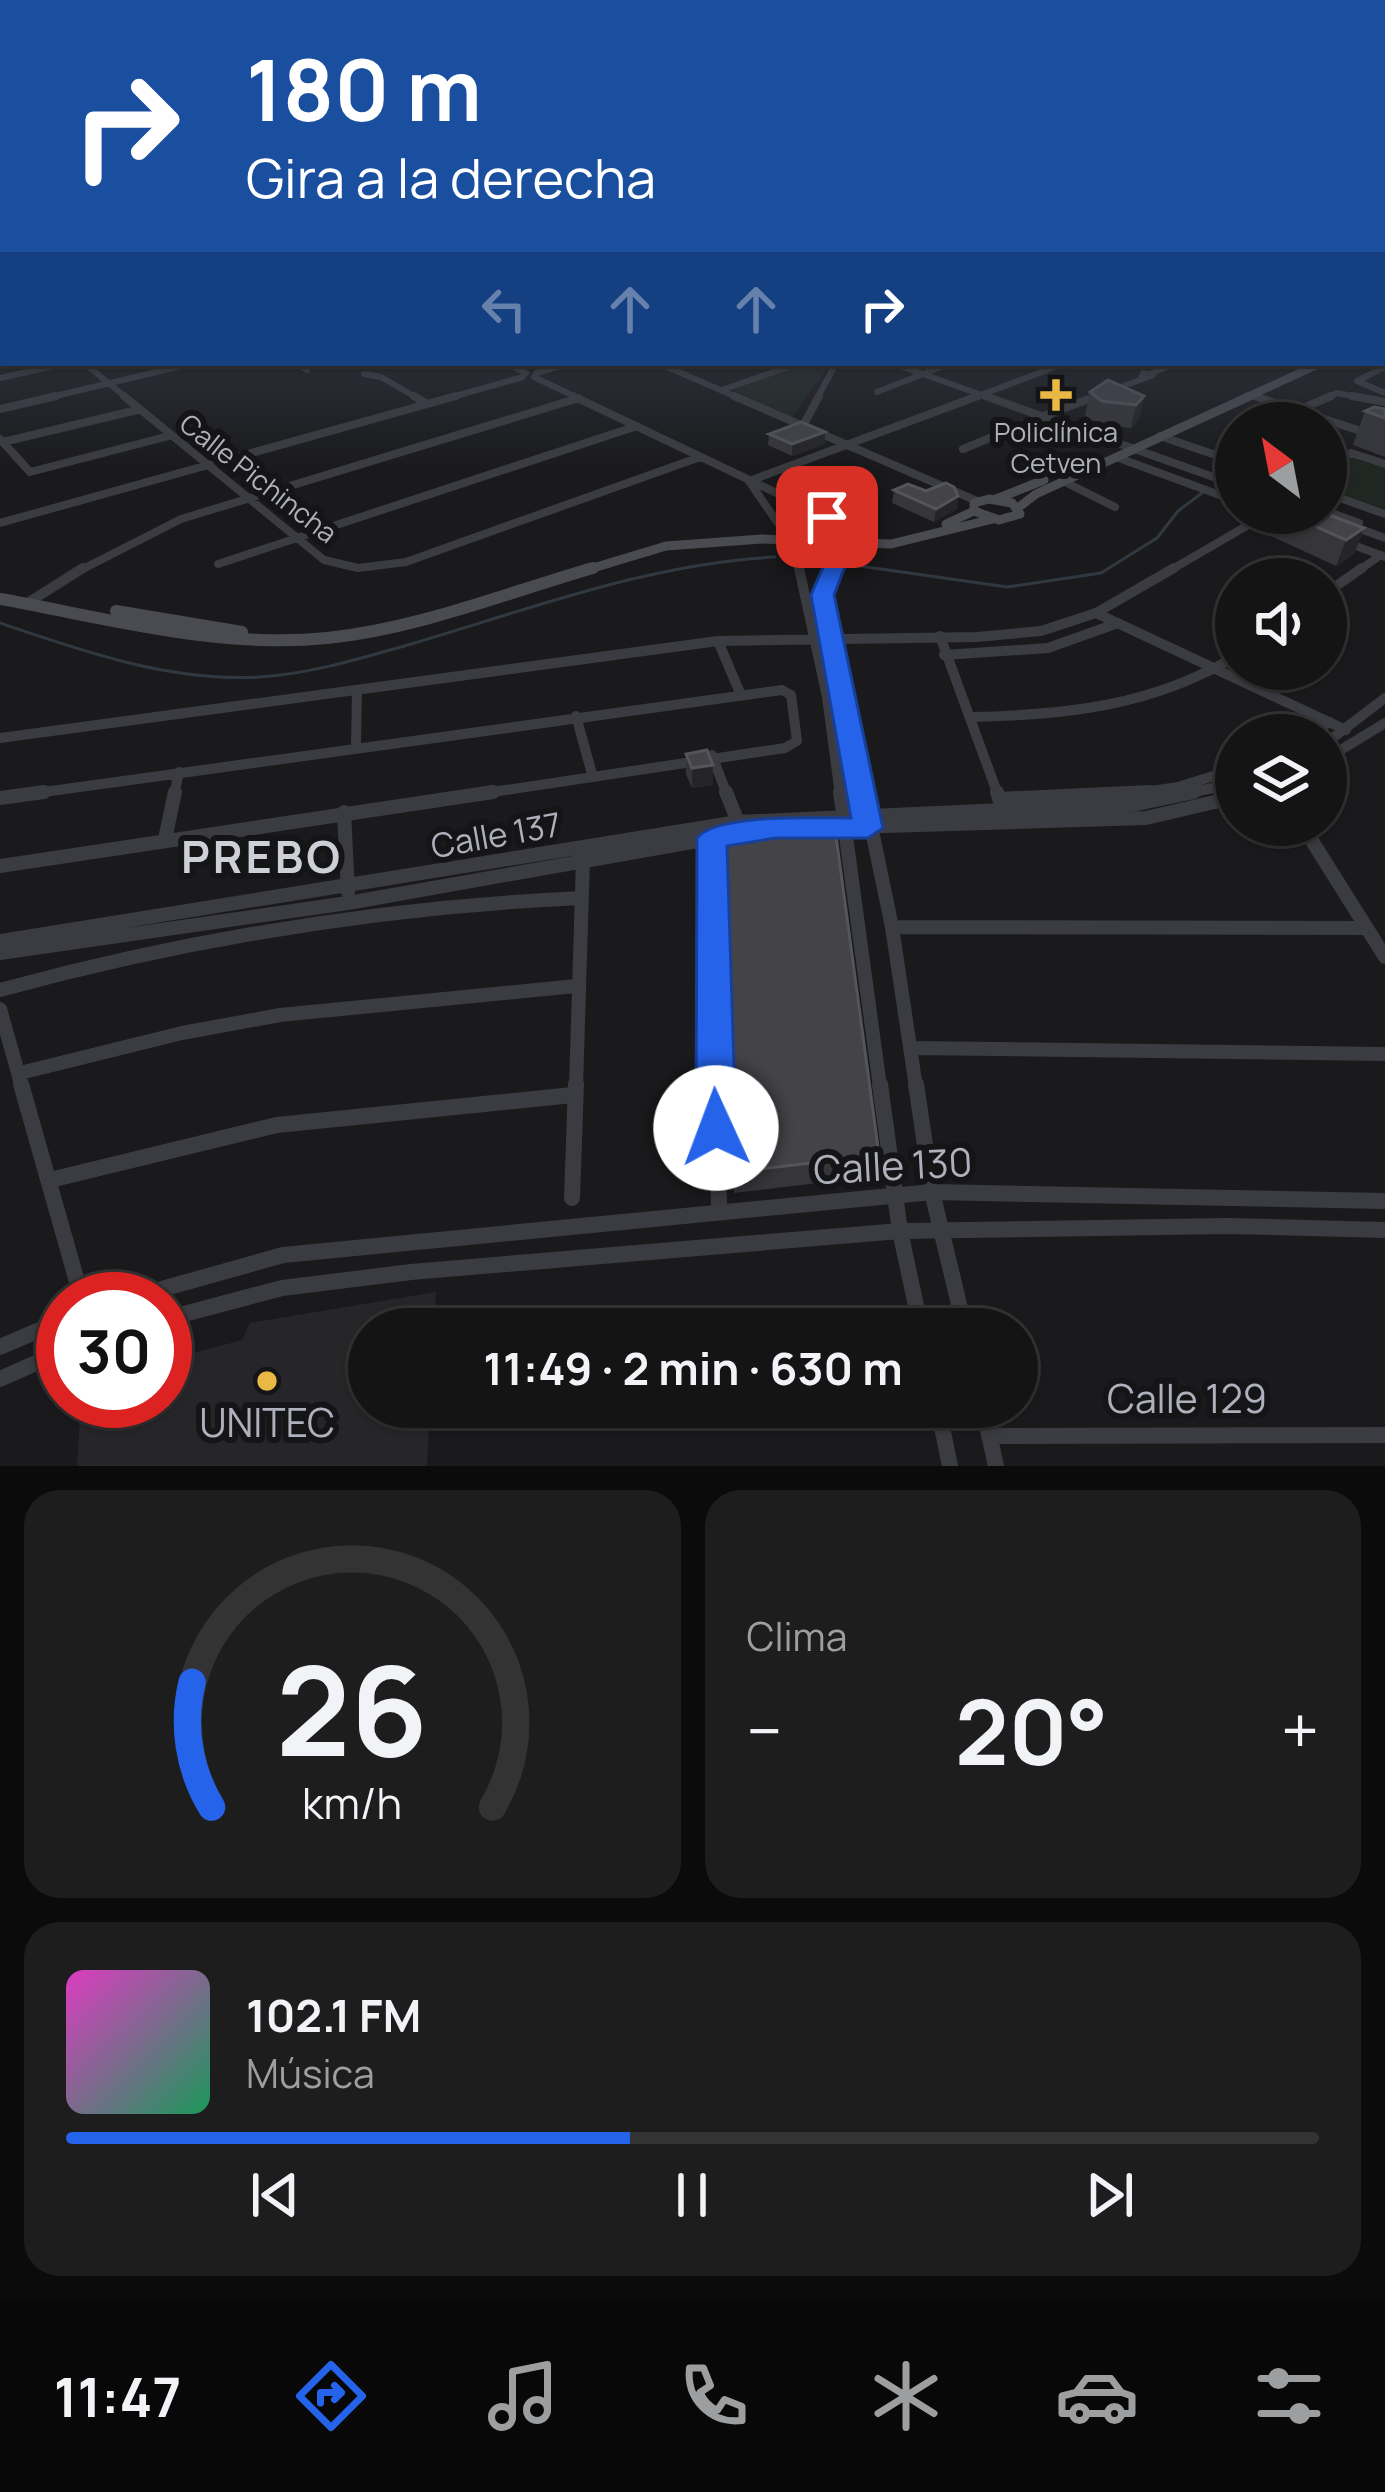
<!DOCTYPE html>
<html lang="es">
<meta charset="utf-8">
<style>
body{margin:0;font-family:Manrope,sans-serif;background:#1d1d1e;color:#f1f3f6;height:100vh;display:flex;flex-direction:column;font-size:45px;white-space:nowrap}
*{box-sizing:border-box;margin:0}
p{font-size:39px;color:#9d9ea0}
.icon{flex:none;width:66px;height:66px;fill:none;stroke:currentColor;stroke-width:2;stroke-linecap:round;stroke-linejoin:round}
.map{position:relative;height:1466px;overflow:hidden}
.details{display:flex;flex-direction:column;gap:24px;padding:24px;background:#0b0b0c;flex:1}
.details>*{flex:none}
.guide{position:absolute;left:0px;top:0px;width:1386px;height:366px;box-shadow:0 3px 9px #0004,0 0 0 3px #333334;background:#1a4fa0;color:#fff;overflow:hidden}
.needle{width:78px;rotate:328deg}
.tools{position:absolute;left:1215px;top:402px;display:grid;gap:24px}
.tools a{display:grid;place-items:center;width:132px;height:132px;border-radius:50%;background:#141415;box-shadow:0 3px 9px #0004,0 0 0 3px #333334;font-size:60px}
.speed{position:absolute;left:36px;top:1272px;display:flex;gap:24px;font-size:60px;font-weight:700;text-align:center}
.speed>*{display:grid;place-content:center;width:156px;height:156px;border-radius:50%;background:#141415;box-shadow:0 3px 9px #0004,0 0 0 3px #333334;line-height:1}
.speed .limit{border:18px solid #d22;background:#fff;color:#111}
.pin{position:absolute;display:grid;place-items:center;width:102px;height:102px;color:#fff;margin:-51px;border-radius:24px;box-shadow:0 6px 18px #0006}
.me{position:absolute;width:132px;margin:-66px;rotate:358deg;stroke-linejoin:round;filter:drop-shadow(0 0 9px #0008)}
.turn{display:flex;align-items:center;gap:42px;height:252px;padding:0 48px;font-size:54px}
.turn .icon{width:156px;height:156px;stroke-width:2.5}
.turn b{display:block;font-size:84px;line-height:102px}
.lanes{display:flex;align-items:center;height:114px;padding:0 48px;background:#0003;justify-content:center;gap:60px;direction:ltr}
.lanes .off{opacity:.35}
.big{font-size:90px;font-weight:700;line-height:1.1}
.details .card{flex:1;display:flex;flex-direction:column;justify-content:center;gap:18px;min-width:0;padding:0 42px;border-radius:36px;background:#1d1d1e}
.details .dial{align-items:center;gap:0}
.dial svg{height:312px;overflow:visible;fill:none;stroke:#333334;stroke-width:7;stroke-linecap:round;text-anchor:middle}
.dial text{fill:#f1f3f6;stroke:none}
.song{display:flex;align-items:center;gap:36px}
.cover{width:144px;height:144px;border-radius:18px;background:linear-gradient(135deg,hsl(310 70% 55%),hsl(150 70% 35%))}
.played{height:12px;border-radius:6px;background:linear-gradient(90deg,#2563eb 45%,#333334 45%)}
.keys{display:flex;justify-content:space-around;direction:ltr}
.heat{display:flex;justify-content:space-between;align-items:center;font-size:66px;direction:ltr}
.details .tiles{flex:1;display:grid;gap:24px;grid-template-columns:1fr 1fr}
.card:last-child{grid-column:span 2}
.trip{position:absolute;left:348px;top:1308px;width:690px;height:120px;border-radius:60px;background:#141415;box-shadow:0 3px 9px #0004,0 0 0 3px #333334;font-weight:700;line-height:120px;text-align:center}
.menu{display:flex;height:192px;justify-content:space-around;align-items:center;background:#080808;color:#9d9ea0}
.menu .icon{width:84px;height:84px}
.menu .active{color:#2563eb}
.menu b{font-size:54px;color:#f1f3f6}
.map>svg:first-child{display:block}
.built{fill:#262629}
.green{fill:#202722}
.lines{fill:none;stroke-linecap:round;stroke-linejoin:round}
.stream{stroke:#313940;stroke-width:3}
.street-far4{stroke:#3b3c41;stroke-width:6}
.street-far3{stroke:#3b3c41;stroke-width:8}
.street-far2{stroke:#3b3c41;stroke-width:10}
.street-far1{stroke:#3b3c41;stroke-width:14}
.street{stroke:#3b3c41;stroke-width:16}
.secondary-far2{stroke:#4a4b51;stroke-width:8}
.secondary-far1{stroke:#4a4b51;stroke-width:9}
.secondary{stroke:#4a4b51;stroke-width:12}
.wall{fill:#36363a}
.shaded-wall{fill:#252528}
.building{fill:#434348;stroke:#54555a;stroke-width:3}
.route{fill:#2563eb;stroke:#184099;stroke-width:3}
.poi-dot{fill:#e9b845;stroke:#151517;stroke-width:4.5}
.labels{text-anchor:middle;stroke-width:12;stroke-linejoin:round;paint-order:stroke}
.far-poi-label{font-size:27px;fill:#aeb1bb;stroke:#151517}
.far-street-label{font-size:27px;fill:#aeb1bb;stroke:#151517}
.street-label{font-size:33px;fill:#aeb1bb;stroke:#151517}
.near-street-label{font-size:39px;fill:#aeb1bb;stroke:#151517}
.near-poi-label{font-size:39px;fill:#aeb1bb;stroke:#151517}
.district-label{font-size:45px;font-weight:bold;letter-spacing:3px;fill:#ced0d7;stroke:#151517}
</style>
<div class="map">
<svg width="1385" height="1466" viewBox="0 0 1385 1466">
<rect width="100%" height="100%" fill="#1a1a1c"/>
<!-- built -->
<path class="built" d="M 436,1292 L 434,1329 L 369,1329 L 369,1407 L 430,1407 L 427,1466 L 77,1466 L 81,1401 L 165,1401 L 165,1361 L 242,1340 L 250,1323 Z"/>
<!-- green -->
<path class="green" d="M 804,363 L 831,363 L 792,417 L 733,390 Z
M 1350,458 L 1385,468 L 1385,509 L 1326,489 L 1326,472 Z"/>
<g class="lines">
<!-- stream -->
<path class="stream" d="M 853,565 L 1007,587 L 1101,573 L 1157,538 L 1178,511 L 1202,493
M 0,623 C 82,651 170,682 259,677 C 310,674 362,658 411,644 C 530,609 651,563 775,557"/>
<!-- street-far4 -->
<path class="street-far4" d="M 84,363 L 128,399
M 295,363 L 307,370
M 506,363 L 526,373
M 658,363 L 741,399
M 892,363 L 993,399
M 1385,367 L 1357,381 L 1385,393
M 927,372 L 952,363
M 536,373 L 571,363
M 364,374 L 381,377 L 419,399
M 1150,374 L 1176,363
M 534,377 L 580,399
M 0,378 L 67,363
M 722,390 L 799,363
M 877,392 L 923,374
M 1251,395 L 1263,399
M 43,399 L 194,363
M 445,399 L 523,377
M 817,399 L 836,363
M 970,399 L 1063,364
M 1089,399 L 1153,375 L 1143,373 L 1141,377
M 1324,399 L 1337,393 L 1368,399"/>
<!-- street-far3 -->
<path class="street-far3" d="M 124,396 L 324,560 L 358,568 L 406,562 L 700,457
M 414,396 L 426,403
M 573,396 L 827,517 L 842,542 L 831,571
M 734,396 L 977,501
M 985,396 L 1236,485
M 1254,396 L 1385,439
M 1352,396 L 1385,402
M 0,409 L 56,396
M 1299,410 L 1331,396
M 1046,415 L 1097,396
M 803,426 L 819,396
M 1160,436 L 1236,462
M 0,439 L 30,472 L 169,436
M 3,442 L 137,410
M 963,449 L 1041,417
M 1116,457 L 1236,501
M 1326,465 L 1351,453 L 1385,464
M 749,481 L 978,396
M 1063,481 L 1115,507
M 751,484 L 784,532 L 800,571
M 1326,493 L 1385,514
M 1326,511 L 1359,523
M 828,518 L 869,536
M 0,523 L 456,396
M 1352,526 L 1385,538
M 1346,542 L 1385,557
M 218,564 L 637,426
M 79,571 L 181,519 L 579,398
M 1169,571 L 1269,513
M 1358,571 L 1381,555"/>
<!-- street-far2 -->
<path class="street-far2" d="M 799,568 L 827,697 L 840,795
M 832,568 L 822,595 L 864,795
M 1326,593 L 1362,568
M 29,602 L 83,568
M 1096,613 L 1346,730
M 940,636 L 998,795
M 718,641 L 740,693
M 944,655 L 1048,648 L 1118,623
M 576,716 L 592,774
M 971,717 C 1066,715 1153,706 1236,656
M 1308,735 L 1330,722
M 0,738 L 718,641 L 977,637 L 1041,631 L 1096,613 L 1174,568
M 1326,743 L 1385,698
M 356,746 L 357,690
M 712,755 L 727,795
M 1326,759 L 1385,723
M 22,795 L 782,690 L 791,695 L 797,741 L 785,748 L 473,795
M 174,795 L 179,772
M 1125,795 L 1178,787 L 1236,769
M 1180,795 L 1236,783"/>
<!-- street-far1 -->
<path class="street-far1" d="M 726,792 L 738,822
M 840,792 L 880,1087
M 864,792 L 892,927 L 916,1087
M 997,792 L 1000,801
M 0,798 L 44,792
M 999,799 L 1150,792
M 344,812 L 348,892
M 1302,825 L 1385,957
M 821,828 L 1146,818 L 1236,797
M 712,838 L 717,1087
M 165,839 L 175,792
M 0,866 L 493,792
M 892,927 L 1367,928
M 0,941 L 738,822 L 1137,804 L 1194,792
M 0,953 L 348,903 L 737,834
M 0,990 C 191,938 383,907 581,898
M 0,1009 L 22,1087
M 910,1048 L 1385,1054
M 20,1073 L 182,1033 L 280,1015 L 576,986
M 576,1087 L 583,859"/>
<!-- street -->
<path class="street" d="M 21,1084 L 82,1299
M 717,1084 L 719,1210
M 880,1084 L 900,1231 L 921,1329
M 916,1084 L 932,1192 L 965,1329
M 50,1180 L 277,1125 L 573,1095
M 572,1198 L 576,1084
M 126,1299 L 283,1255 L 932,1192 L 1385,1201
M 165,1319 L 282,1288 L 411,1272 L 900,1231 L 1228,1226 L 1385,1230
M 0,1347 L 63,1320
M 0,1379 L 63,1351
M 938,1407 L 950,1466
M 983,1407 L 996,1466
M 989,1436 L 1385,1435"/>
<!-- secondary-far2 -->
<path class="secondary-far2" d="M 1243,399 L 1321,363"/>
<!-- secondary-far1 -->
<path class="secondary-far1" d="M 989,499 L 1012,503 L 1020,514 L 999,520 L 974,511 L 974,503 Z
M 996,499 L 1044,480
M 1019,507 L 1036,494 L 1250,396
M 946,524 L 974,511
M 583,571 L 666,546 L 762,539 L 891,544 L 993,519"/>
<!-- secondary -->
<path class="secondary" d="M 0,599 C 107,618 217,649 327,638 C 417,629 506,593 593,568
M 116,611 L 242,632"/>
</g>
<!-- wall -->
<path class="wall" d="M 1090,392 L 1144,396 L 1139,419 L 1131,428 L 1097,424 L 1085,415 Z
M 1385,409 L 1385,457 L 1353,445 L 1365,411 Z
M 825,432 L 825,444 L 792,456 L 768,445 L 769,434 Z
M 894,490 L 926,491 L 958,496 L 957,509 L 934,522 L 892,503 Z
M 1266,513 L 1324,513 L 1364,528 L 1354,554 L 1336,566 L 1260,531 Z
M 686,754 L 713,785 L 692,788 L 686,774 Z
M 724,828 L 879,1155 L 876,1176 L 734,1193 Z"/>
<!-- shaded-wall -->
<path class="shaded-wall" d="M 1144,396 L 1139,419 L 1131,428 L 1136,405 Z
M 825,432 L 825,444 L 792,456 L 792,444 Z
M 958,496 L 957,509 L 934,522 L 936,509 Z
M 1364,528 L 1354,554 L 1336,566 L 1346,540 Z
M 713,765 L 713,785 L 692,788 L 692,768 Z"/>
<!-- building -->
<path class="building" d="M 1108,380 L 1144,396 L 1136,405 L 1102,401 L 1090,392 Z
M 1374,407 L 1385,409 L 1385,418 L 1365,411 Z
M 801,422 L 825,432 L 792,444 L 769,434 Z
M 946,483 L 954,487 L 958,496 L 936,509 L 894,490 L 908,484 L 926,491 Z
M 1285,513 L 1324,513 L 1364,528 L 1346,540 Z
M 707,750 L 713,765 L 692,768 L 686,754 Z
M 834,821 L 879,1155 L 734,1172 L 724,828 Z"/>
<!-- sky -->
<linearGradient id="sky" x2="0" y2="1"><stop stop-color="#0e0e0f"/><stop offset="0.56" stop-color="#383e4b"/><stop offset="1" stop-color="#383e4b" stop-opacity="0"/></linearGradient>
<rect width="1385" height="471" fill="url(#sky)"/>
<!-- route -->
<path class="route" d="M 827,511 L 834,513 L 853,546 L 834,595 L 883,828 L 868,838 L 776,838 L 727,846 L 736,1128 L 730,1140 L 716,1145 L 702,1140 L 696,1128 L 697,838 C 716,813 819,818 851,818 L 811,595 L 832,546 L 816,517 Z"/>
<!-- markers -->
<g class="poi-dot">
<path d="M1050 377h12v12h12v12h-12v12h-12v-12h-12v-12h12z"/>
<circle cx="267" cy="1381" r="12"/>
</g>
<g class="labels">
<!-- far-poi labels -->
<g class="far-poi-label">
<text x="1056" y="442">Policlínica<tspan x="1056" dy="31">Cetven</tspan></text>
</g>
<!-- far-street labels -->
<g class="far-street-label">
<text transform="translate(258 479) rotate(38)" y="9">Calle Pichincha</text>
</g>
<!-- street labels -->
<g class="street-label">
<text transform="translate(496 835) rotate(-10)" y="12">Calle 137</text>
</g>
<!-- near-street labels -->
<g class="near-street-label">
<text transform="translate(893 1166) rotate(-3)" y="14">Calle 130</text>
<text x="1187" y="1413">Calle 129</text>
</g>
<!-- near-poi labels -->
<g class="near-poi-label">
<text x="267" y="1437">UNITEC</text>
</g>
<!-- district labels -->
<g class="district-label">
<text x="262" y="873">PREBO</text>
</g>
</g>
</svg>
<div class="tools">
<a><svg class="needle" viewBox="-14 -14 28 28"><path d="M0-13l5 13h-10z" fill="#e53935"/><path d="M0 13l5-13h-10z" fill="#9d9ea0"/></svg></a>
<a><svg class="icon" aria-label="sound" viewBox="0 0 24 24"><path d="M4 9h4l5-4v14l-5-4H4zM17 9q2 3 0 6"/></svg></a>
<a><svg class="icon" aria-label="layers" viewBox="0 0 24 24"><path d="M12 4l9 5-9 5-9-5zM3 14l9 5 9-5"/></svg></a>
</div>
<div class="speed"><div class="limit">30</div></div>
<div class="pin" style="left:827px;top:517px;background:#d93025"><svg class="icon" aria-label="arrive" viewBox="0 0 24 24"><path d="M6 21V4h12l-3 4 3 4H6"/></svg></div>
<svg class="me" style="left:716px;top:1128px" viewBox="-20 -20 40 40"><circle r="19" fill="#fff"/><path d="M0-13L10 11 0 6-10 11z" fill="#2563eb"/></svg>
<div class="trip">11:49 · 2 min · 630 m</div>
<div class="guide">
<div class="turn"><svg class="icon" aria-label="right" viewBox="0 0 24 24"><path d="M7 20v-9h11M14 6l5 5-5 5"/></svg><div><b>180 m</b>Gira a la derecha</div></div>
<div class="lanes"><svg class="icon off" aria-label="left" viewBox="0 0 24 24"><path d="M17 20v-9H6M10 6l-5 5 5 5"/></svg><svg class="icon off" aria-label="ahead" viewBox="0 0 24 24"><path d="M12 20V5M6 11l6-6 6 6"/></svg><svg class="icon off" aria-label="ahead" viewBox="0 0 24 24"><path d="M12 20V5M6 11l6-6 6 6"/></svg><svg class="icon" aria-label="right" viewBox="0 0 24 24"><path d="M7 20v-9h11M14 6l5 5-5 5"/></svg></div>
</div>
</div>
<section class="details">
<div class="tiles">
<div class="card dial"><svg viewBox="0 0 100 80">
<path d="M14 69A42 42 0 1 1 86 69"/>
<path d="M14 69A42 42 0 0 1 9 37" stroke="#2563eb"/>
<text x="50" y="56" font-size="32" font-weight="700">26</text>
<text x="50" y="72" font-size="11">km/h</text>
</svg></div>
<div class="card"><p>Clima</p>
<div class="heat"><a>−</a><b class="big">20°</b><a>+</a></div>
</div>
<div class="card">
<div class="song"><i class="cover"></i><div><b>102.1 FM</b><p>Música</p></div></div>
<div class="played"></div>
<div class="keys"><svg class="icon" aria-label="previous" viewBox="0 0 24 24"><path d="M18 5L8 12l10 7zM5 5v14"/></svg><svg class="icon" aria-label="pause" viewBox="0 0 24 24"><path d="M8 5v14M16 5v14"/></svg><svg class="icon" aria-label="next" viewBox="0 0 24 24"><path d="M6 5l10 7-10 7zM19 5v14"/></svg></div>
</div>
</div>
</section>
<nav class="menu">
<b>11:47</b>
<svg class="icon active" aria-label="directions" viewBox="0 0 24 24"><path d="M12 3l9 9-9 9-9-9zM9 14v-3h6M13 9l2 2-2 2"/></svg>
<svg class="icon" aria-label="music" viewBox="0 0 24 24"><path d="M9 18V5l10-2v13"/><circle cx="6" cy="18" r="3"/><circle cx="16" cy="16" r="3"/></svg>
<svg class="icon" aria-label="phone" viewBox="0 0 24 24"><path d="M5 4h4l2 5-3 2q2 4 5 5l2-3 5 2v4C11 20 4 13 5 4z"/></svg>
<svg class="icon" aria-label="climate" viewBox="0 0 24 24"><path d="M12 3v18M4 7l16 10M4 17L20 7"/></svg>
<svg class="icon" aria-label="car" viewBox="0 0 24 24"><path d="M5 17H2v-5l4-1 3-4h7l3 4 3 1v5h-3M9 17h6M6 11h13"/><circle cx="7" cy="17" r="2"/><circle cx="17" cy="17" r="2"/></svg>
<svg class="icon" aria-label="filters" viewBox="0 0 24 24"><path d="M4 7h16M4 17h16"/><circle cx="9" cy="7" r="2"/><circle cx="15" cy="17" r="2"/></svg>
</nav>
